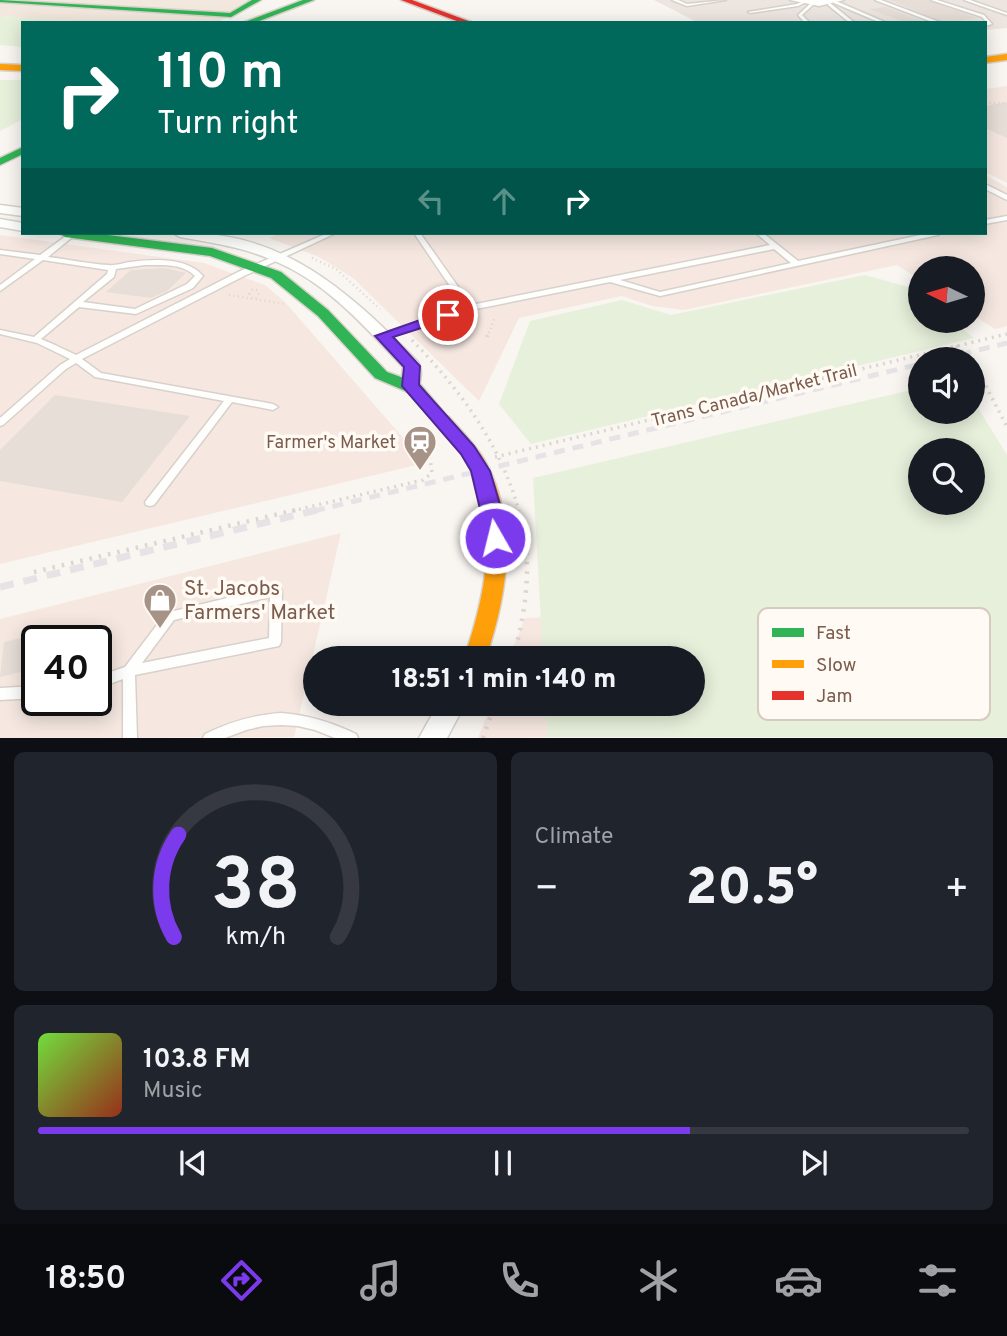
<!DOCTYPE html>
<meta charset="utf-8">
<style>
body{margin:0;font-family:Overpass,sans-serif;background:#20242c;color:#f1f3f6;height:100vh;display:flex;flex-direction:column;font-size:26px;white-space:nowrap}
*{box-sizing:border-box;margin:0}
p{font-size:23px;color:#9ea1a6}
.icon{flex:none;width:38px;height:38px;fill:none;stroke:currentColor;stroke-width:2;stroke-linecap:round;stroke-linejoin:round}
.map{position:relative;height:738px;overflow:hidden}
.details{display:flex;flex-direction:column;gap:14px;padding:14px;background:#0d0f14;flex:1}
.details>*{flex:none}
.guide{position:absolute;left:21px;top:21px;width:966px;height:214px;border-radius:0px;box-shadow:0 4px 18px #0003;background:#00695c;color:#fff;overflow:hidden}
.needle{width:46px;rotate:275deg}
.buttons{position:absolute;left:908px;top:256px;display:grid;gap:14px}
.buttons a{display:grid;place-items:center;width:77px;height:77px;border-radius:50%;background:#171b24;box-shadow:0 4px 18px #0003;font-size:35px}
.speed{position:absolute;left:21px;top:625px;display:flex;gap:14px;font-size:35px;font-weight:700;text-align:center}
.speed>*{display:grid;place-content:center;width:91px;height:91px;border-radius:50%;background:#171b24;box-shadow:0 4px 18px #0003;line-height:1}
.speed .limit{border:4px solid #111;border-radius:10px;background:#fff;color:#111}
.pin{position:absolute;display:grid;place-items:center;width:60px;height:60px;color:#fff;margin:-30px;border:4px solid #fff;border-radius:50%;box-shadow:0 2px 7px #0007}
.me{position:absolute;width:77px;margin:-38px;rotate:352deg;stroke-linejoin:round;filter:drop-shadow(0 0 5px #0008)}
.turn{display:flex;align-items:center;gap:24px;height:147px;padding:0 21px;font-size:32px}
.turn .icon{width:91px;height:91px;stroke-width:2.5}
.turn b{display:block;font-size:49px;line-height:60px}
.lanes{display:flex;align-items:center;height:66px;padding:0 21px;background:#0003;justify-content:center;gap:35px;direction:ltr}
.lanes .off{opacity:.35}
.big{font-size:52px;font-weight:800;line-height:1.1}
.details .tile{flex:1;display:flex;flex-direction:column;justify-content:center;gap:10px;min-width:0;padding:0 24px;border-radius:10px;background:#20242c}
.details .dial{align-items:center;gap:0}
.dial svg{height:182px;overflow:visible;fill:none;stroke:#363941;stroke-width:7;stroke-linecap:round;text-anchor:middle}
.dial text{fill:#f1f3f6;stroke:none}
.song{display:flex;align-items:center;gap:21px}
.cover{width:84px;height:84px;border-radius:10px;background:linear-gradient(135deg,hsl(100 70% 55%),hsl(10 70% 35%))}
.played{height:7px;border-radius:4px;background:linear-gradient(90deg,#7c3aed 70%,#363941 70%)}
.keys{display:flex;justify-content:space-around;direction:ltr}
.heat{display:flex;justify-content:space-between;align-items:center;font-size:38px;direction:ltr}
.details .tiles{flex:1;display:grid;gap:14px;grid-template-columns:1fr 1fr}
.tile:last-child{grid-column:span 2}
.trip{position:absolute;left:303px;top:646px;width:402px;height:70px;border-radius:35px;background:#171b24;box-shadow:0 4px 18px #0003;font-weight:800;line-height:70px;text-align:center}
.menu{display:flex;height:112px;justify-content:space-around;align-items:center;background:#090b0e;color:#9ea1a6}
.menu .icon{width:49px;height:49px}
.menu .active{color:#7c3aed}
.menu b{font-size:32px;color:#f1f3f6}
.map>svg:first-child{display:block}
.residential{fill:#f2e8de}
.commercial{fill:#f6e8e1;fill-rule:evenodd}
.industrial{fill:#ede5e0}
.green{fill:#e7f0db;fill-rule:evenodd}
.building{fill:#e6ded7}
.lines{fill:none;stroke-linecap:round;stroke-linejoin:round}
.lane-casing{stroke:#d7d1cb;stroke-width:3}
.street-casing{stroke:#d7d1cb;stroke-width:3}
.fast-casing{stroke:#d9d2cb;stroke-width:3}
.slow-casing{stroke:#d9d2cb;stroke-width:3}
.jam-casing{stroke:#d9d2cb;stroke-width:3}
.path-far2{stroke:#dcd5d0;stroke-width:2.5;stroke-dasharray:1 3.5;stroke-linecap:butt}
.path-far1{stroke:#dcd5d0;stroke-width:3.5;stroke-dasharray:2 5;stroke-linecap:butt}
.path{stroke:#dcd5d0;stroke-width:4.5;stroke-dasharray:2.5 7;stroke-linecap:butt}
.lane{fill:#fefefd;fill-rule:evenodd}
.street{fill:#fefefd;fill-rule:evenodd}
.fast{fill:#30b455;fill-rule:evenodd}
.slow{fill:#ff9f0a;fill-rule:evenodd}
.jam{fill:#e5322d;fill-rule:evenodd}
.rail-far1{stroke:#e6e3e7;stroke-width:5;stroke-dasharray:11 8;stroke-linecap:butt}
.rail{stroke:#e6e3e7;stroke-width:7;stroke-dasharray:14 10;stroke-linecap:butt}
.route{fill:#7c3aed;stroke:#51269a;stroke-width:2}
.labels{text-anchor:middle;stroke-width:7;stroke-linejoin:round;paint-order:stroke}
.street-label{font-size:18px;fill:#7a5c4d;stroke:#fffaf3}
.poi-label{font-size:18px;fill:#7a5c4d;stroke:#fffaf3;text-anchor:end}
.near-poi-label{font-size:21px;fill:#7a5c4d;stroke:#fffaf3;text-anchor:start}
.key{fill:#fffaf3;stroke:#d7cbc1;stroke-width:2}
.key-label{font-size:19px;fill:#7a5c4d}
</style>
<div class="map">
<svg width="1007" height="738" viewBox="0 0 1007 738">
<rect width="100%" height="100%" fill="#f9f5f0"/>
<!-- residential -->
<path class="residential" d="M 0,0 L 257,0 L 217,23 L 100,23 L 0,16 Z"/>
<!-- commercial -->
<path class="commercial" d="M 1007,86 L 1007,183 L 985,172 L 985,89 Z
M 985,175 L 1007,187 L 1007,326 L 995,329 L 973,315 L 973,268 L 920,268 L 920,280 L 897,265 L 684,310 L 652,306 L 622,296 L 519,318 L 479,401 L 353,278 L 319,257 L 269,238 L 281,233 L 985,233 Z
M 0,235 L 204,263 L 265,285 L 285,302 L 425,463 L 0,564 Z
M 341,533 L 294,737 L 0,738 L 0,619 ZM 37,640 L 96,640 L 96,700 L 37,700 Z
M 555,617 L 557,658 L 509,658 L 525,618 Z
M 491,704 L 558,704 L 559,737 L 478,738 Z"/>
<!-- industrial -->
<path class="industrial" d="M 654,0 L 1007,0 L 1007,28 L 985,30 L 985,23 L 699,23 Z"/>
<!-- green -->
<path class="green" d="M 0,16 L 100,23 L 23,23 L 23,47 L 0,45 Z
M 0,80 L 23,80 L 23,119 L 0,131 Z
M 865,275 L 912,288 L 920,295 L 920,320 L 952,320 L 974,338 L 531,444 L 499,404 L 530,321 L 622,300 L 671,315 Z
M 920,388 L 920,411 L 973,411 L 973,400 L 1007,455 L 1007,737 L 547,737 L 545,704 L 693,704 L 693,658 L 543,658 L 533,478 ZM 920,450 L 973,450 L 973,502 L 920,502 Z"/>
<!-- building -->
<path class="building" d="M 890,0 L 928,0 L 976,18 L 944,23 Z
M 886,7 L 927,23 L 907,23 L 869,9 Z
M 1007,102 L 1007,138 L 985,128 L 985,106 Z
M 165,268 L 186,273 L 167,291 L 151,298 L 106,292 L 131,270 Z
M 55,395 L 190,416 L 122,502 L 0,481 L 0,450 Z
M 37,634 L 37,668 L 0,677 L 4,642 Z"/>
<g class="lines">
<defs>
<path id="lane" d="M 672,0 L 678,0 L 687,4 L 726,0 L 687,6 Z
M 875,0 L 881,0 L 942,23 L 935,23 Z
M 931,0 L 937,0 L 984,15 L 992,24 L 985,26 L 985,24 L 987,23 L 982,17 Z
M 964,0 L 970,0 L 1007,13 L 1007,15 Z
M 803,1 L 804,3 L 798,6 L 750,13 L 748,12 L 797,4 Z
M 834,1 L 836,1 L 887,23 L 881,23 L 834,3 Z
M 812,2 L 815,3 L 802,15 L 810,23 L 805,23 L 798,15 Z
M 828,3 L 830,3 L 855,23 L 850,23 L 828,5 Z
M 985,184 L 1007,195 L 1007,200 L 985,189 Z
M 1007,216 L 1007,220 L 985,224 L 985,220 Z
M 70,233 L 76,234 L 48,257 C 68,259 88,264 108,265 C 115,266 123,263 130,262 C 153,259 187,257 203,276 L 193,288 L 136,314 L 79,307 L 41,339 L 55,345 L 76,355 L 238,272 L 328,233 L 336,233 L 244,276 L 82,359 L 101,373 L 273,404 L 278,407 L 273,410 L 232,402 L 154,505 L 150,506 L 146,505 L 145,502 L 224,401 L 95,377 L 76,363 L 66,369 L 3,425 L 0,426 L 0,418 L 60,365 L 70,359 L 37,343 L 0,334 L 0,330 L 34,337 L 107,274 L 108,270 L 43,260 L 0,291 L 0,285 L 35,259 L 0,254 L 0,250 L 40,255 ZM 145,265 C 161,265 183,263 195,276 L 187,284 L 135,309 L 83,302 L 114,277 L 116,269 Z
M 414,233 L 420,233 L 471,305 L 770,245 L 756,233 L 763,233 L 798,261 L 930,233 L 941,233 L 938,235 L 660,296 L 610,282 L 471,310 L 386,338 L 380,338 L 379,336 L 380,334 L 464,307 ZM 774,249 L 791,263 L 660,292 L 620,280 Z
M 276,586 L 280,588 L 282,591 L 281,642 L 279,646 L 135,675 L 137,738 L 123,738 L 123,679 L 96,689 L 96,677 L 125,667 L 166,613 ZM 270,597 L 269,638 L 142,663 L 174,620 Z
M 37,686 L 37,698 L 0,700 L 0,688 Z
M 281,713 C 308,715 331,722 356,734 L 358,738 L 335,738 L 315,730 L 298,726 L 281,725 L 263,726 L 246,730 L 225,738 L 203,738 L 205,734 C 230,722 253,715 281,713 Z"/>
<path id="street" d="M 790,0 L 844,0 L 819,6 Z
M 0,205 L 23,208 L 23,216 L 0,213 Z
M 0,219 L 23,223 L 23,231 L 0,227 Z
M 173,233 C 281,228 348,291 418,362 C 423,369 421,383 416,390 L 404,390 L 401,386 L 403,367 C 366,328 329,285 279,263 C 248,248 214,243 180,237 Z
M 438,704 L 465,704 L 447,738 L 419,738 Z"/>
<path id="fast" d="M 0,0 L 230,13 L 252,0 L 261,0 L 231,17 L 0,2 Z
M 303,0 L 314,0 L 254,23 L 242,23 Z
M 23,147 L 23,154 L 0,165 L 0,158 Z
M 59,233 L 92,233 L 212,248 L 281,272 L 328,310 L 387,372 L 420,384 L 451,421 L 449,425 L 437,425 L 408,392 L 375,378 L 318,316 L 271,278 L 210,256 L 65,237 Z"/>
<path id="slow" d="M 1007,54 L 1007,60 L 985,63 L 985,57 Z
M 0,64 L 23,65 L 23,71 L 0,70 Z
M 443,415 L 449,417 C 462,432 477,446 486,463 C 519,525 507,595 486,658 L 464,658 C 485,597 501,524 468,463 C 459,448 444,436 435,421 Z"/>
<path id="jam" d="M 401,0 L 412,0 L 474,23 L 462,23 Z"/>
</defs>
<!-- lane casing -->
<use href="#lane" class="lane-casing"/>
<!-- street casing -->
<use href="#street" class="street-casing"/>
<!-- fast casing -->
<use href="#fast" class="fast-casing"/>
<!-- slow casing -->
<use href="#slow" class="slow-casing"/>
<!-- jam casing -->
<use href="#jam" class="jam-casing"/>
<!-- path-far2 -->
<path class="path-far2" d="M 985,103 L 1007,103
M 312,258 L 336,269 L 380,309
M249.5 294a4.5 4.5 0 1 1 9 0a4.5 4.5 0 1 1-9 0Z
M 229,295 L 284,304
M 489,333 L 495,317"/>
<!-- path-far1 -->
<path class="path-far1" d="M 487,337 L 489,331
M 412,340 C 460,390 500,443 519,511
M 956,346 L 971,359
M 973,361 L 1007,427
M 495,457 L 1007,334
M 292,511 L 423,480 L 432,473 L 430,458"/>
<!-- path -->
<path class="path" d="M 34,572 L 300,509
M 513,658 C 527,608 533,560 519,509
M 483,738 L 495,704"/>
<!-- lane -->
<use href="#lane" class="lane"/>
<!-- street -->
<use href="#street" class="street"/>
<!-- fast -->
<use href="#fast" class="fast"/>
<!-- slow -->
<use href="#slow" class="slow"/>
<!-- jam -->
<use href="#jam" class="jam"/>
<!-- rail-far1 -->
<path class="rail-far1" d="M 942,359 L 1007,343
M 314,511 L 920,364"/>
<!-- rail -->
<path class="rail" d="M 0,587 L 321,509"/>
</g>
<!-- route -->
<path class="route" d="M 448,310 L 455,315 L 453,318 L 393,337 L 420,366 L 419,385 L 474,446 L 490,471 L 504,518 L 505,538 L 502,543 L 488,543 L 471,471 L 461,454 L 402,386 L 404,367 L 375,336 Z"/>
<!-- icons -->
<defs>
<symbol id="station-pin" viewBox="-11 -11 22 30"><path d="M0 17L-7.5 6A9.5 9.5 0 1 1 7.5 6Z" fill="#a69286" stroke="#fffaf3"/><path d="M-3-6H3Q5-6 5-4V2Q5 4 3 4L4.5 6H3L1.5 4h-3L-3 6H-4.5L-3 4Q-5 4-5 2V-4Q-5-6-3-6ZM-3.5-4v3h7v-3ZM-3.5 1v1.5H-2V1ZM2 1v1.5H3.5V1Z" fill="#fff"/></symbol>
<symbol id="shop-pin" viewBox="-11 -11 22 30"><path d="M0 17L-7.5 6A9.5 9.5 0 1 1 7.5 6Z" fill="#a69286" stroke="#fffaf3"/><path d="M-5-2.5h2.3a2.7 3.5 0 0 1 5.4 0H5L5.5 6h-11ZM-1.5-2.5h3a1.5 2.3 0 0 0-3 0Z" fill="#fff"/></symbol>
</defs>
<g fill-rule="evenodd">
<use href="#station-pin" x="401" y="423" width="38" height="52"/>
<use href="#shop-pin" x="141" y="581" width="38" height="52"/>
</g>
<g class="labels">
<!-- street labels -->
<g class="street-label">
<text transform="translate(754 395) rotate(-14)" y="6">Trans Canada/Market Trail</text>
</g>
<!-- poi labels -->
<g class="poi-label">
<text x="396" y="448">Farmer's Market</text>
</g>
<!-- near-poi labels -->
<g class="near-poi-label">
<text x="184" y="595">St. Jacobs<tspan x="184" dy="24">Farmers' Market</tspan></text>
</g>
</g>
<!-- legend -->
<rect x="758" y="608" width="232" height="112" rx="10" class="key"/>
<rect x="772" y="628" width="32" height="9" fill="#30b455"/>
<rect x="772" y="660" width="32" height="8" fill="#ff9f0a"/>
<rect x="772" y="691" width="32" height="9" fill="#e5322d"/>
<g class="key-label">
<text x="816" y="639">Fast</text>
<text x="816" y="671">Slow</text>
<text x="816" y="702">Jam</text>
</g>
</svg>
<div class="buttons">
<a><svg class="needle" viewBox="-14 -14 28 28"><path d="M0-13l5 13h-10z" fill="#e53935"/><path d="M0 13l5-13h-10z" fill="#9ea1a6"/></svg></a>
<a><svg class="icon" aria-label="sound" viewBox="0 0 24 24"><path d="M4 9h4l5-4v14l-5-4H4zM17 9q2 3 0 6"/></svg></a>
<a><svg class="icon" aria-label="search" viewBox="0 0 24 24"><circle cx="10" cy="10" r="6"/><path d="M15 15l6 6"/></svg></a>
</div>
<div class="speed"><div class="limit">40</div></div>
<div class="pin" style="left:448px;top:315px;background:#d93025"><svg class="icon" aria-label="arrive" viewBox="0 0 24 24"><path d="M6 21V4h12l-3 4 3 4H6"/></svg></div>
<svg class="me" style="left:495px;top:538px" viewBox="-20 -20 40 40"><circle r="17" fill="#7c3aed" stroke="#fff" stroke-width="3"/><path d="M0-11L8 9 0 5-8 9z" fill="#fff"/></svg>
<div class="trip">18:51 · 1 min · 140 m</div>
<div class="guide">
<div class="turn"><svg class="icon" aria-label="right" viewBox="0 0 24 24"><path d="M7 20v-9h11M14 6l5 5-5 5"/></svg><div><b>110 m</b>Turn right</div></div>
<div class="lanes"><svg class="icon off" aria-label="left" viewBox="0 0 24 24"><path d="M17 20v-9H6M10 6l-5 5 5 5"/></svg><svg class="icon off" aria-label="ahead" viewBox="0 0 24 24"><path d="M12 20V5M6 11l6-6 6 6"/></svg><svg class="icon" aria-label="right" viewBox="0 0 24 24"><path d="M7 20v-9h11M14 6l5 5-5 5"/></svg></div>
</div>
</div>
<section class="details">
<div class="tiles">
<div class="tile dial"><svg viewBox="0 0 100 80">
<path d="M14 69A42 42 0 1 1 86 69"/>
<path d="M14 69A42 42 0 0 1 16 24" stroke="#7c3aed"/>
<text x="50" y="56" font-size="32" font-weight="700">38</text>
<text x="50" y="72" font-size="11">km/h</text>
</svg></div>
<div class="tile"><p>Climate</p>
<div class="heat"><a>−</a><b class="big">20.5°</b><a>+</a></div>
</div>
<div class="tile">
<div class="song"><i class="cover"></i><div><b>103.8 FM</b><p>Music</p></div></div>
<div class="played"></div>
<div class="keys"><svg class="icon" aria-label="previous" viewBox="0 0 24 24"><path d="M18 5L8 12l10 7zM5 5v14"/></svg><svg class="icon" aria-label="pause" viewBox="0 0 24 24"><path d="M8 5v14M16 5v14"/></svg><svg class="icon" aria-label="next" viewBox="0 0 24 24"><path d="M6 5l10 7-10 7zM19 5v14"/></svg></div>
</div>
</div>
</section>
<nav class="menu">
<b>18:50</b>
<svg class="icon active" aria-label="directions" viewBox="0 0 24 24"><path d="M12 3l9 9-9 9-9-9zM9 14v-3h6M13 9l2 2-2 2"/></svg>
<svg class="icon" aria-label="music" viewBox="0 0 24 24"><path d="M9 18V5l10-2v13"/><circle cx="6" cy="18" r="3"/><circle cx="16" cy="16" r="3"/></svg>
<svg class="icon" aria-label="phone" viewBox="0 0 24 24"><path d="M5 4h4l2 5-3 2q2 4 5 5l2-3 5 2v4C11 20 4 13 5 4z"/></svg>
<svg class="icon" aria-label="climate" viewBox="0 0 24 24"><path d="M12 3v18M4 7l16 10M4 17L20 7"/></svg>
<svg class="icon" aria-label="car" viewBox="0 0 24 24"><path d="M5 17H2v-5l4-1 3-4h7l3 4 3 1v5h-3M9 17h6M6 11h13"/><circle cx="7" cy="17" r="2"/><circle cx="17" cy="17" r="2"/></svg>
<svg class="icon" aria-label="filters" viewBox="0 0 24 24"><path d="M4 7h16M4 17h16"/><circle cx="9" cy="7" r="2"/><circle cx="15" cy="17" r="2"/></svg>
</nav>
